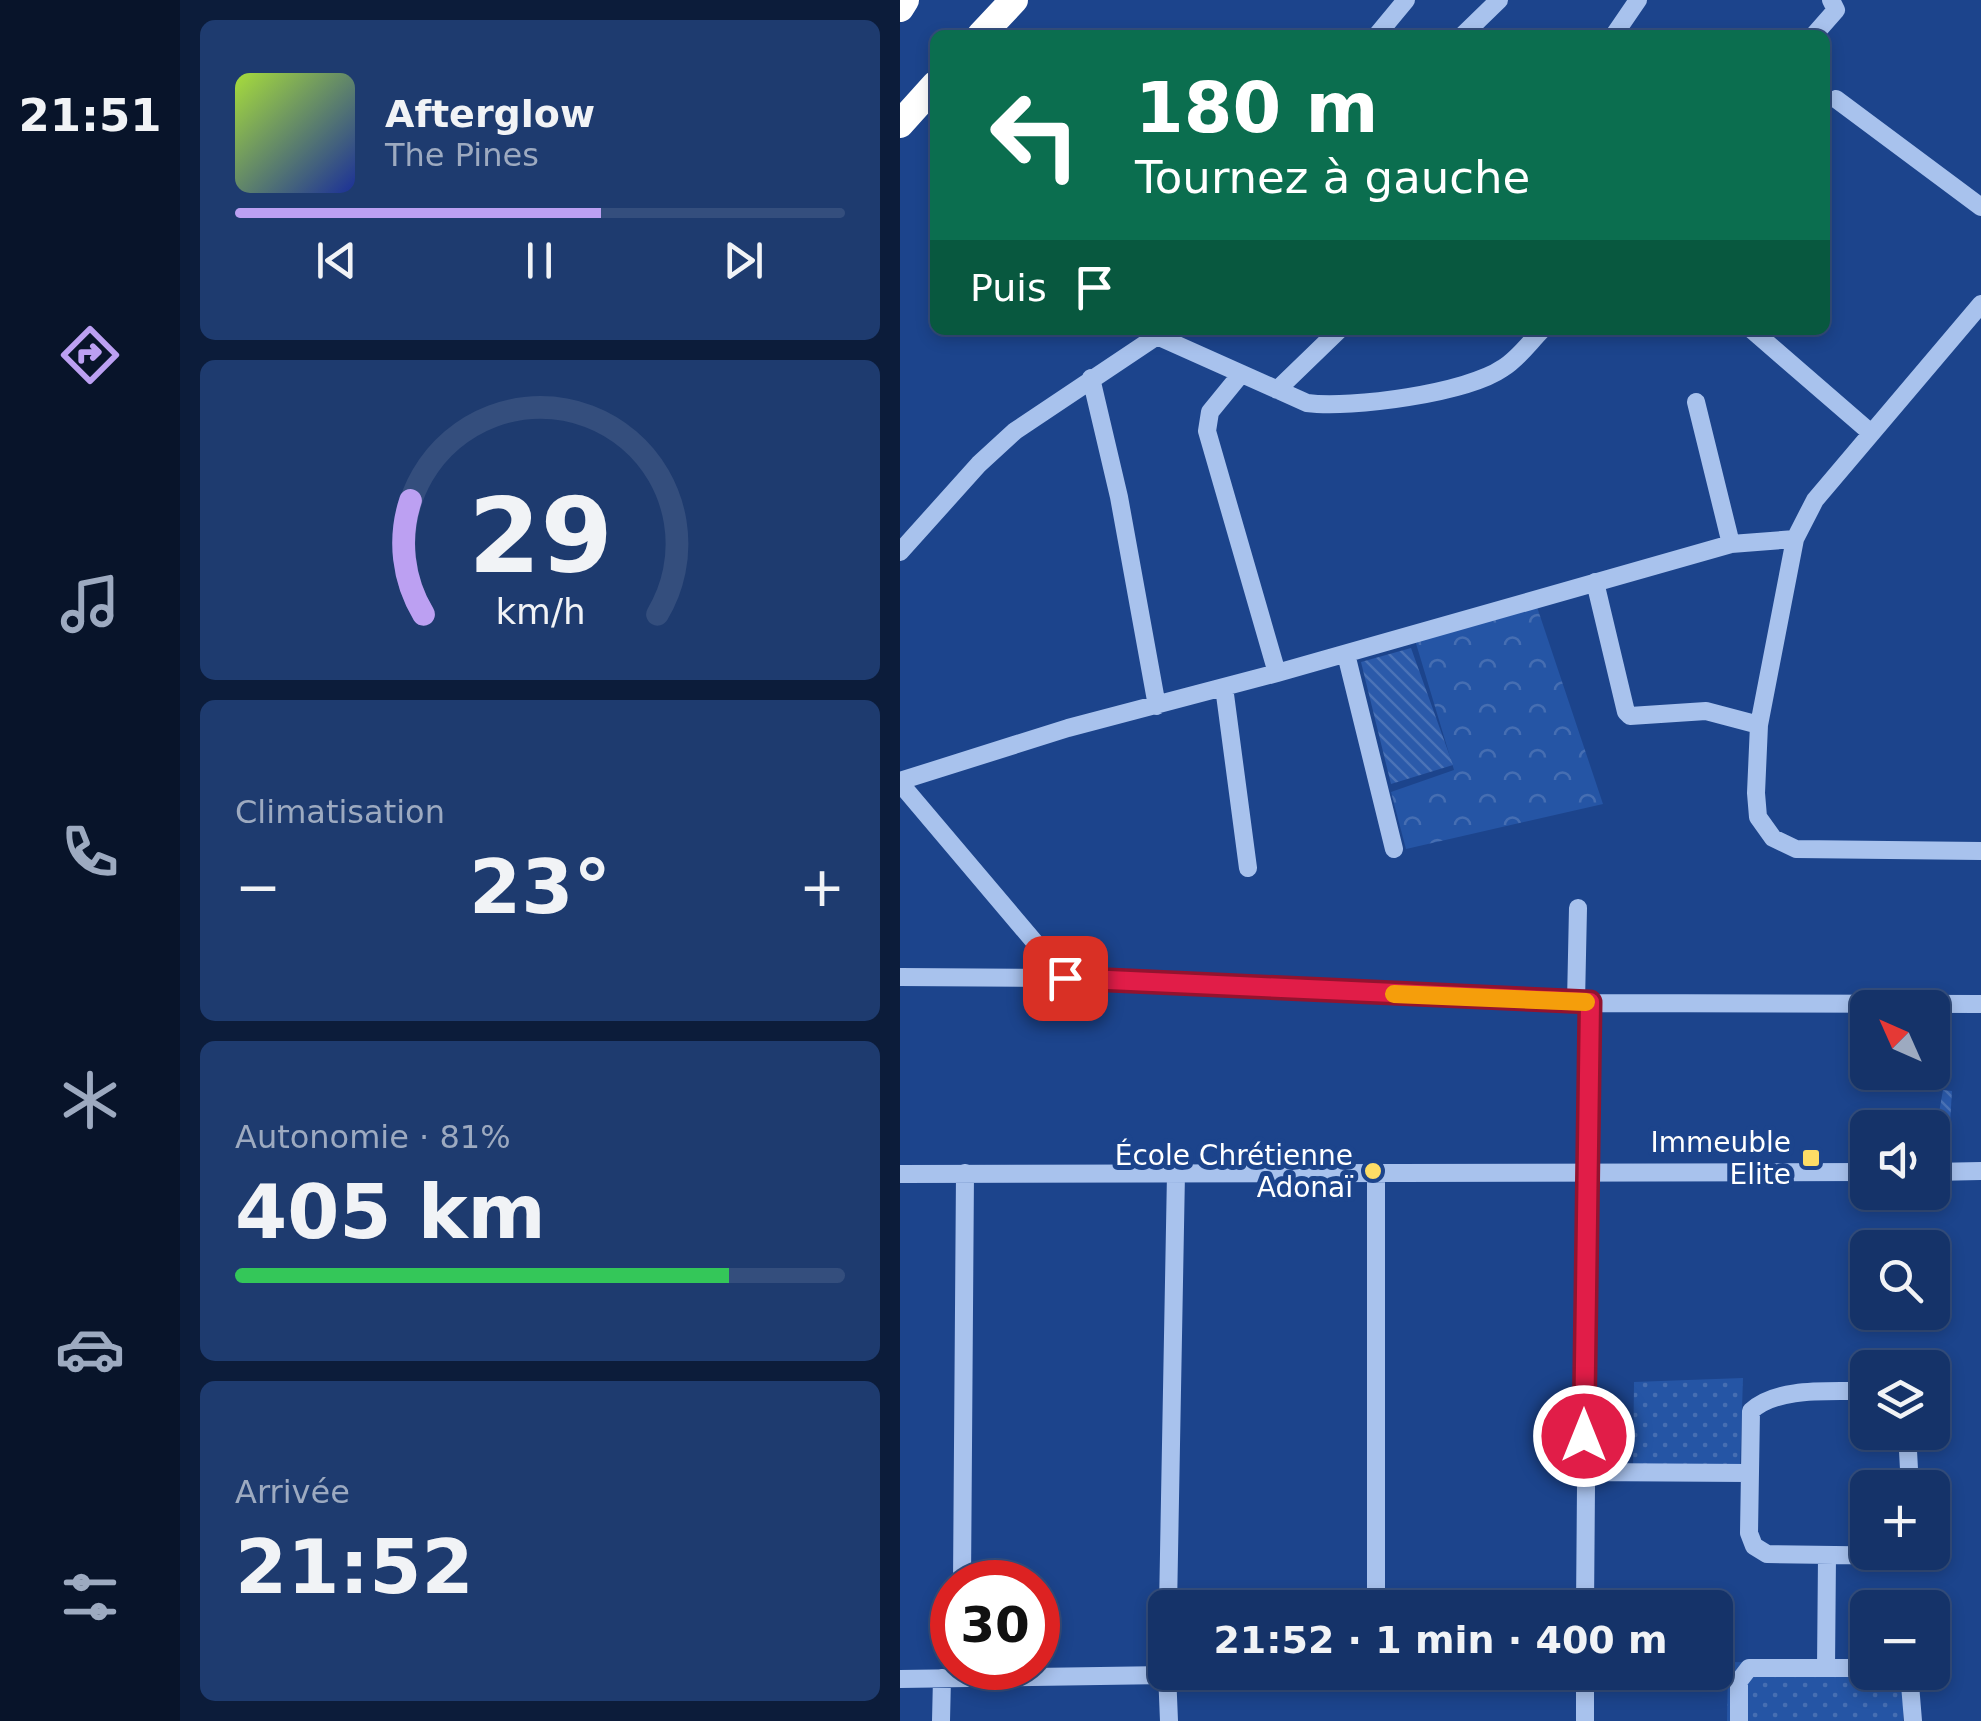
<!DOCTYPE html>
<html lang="fr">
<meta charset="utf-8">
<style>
body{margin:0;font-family:"DejaVu Sans",sans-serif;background:#1e3b6f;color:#f1f3f6;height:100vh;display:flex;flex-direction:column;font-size:38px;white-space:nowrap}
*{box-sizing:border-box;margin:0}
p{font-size:32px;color:#9daac0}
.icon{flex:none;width:55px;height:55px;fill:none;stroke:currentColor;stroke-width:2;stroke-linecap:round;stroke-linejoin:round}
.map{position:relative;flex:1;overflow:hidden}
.side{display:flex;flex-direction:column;gap:20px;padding:20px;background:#0c1c3a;width:720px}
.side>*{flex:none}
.hud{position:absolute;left:30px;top:30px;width:900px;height:305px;border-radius:15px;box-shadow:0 5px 15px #0003,0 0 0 2px #344e7d;background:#0b6e4f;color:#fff;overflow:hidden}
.needle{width:65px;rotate:315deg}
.fabs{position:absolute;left:950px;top:990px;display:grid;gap:20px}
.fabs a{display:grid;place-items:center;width:100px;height:100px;border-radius:15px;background:#153369;box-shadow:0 5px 15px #0003,0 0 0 2px #344e7d;font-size:50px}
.speed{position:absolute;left:30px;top:1560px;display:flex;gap:20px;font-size:50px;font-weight:700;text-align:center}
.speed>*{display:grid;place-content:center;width:130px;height:130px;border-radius:50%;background:#153369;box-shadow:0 5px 15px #0003,0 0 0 2px #344e7d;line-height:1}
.speed .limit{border:15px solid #d22;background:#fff;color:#111}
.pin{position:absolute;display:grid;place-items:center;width:85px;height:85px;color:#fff;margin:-42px;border-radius:20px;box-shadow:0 5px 15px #0006}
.me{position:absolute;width:110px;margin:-55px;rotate:0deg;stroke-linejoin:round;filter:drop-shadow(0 0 8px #0008)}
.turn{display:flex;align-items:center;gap:35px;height:210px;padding:0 40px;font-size:45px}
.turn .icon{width:130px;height:130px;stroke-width:2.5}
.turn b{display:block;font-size:70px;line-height:85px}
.then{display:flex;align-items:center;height:95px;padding:0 40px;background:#0003;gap:20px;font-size:38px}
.big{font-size:75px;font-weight:600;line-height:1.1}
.side .widget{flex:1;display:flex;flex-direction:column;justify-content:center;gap:15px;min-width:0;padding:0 35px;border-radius:15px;background:#1e3b6f}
.side .dial{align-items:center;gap:0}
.dial svg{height:260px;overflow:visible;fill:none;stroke:#344e7d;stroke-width:7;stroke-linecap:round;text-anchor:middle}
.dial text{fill:#f1f3f6;stroke:none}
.song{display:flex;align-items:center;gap:30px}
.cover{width:120px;height:120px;border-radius:15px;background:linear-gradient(135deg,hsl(80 70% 55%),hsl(230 70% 35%))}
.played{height:10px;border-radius:5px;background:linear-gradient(90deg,#bca0f2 60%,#344e7d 60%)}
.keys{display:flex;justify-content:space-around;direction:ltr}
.heat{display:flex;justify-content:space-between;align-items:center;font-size:55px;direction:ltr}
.charge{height:15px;border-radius:8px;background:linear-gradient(90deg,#34c759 81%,#344e7d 0)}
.trip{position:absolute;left:248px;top:1590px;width:585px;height:100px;border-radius:15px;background:#153369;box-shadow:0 5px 15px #0003,0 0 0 2px #344e7d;font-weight:600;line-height:100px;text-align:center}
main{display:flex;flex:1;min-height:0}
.dock{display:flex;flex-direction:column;width:180px;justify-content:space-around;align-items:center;background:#08142a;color:#9daac0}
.dock .icon{width:70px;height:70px}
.dock .on{color:#bca0f2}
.dock b{font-size:45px;color:#f1f3f6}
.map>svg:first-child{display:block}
.green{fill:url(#green-dots)}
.forest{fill:url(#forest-crowns)}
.building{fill:url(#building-back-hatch)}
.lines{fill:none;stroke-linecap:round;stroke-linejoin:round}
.minor{stroke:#a8c2ed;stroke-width:18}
.highway{stroke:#fff;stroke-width:28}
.route-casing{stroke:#92132f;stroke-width:25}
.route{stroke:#e11d48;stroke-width:18}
.slow{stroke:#f59e0b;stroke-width:18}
.poi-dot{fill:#fddd66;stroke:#1c448c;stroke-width:4}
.labels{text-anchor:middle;stroke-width:10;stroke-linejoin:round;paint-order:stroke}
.poi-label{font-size:28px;fill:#fff;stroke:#1c448c;text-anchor:end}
</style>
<main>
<nav class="dock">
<b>21:51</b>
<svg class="icon on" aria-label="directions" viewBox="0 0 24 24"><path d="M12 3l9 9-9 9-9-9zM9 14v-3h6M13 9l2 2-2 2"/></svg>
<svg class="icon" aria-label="music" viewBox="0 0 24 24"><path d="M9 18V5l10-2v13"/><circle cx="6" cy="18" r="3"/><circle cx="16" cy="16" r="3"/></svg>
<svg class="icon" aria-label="phone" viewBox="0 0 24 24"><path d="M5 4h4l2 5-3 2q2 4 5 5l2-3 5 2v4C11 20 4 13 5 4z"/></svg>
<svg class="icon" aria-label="climate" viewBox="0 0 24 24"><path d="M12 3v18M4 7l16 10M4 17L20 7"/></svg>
<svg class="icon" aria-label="car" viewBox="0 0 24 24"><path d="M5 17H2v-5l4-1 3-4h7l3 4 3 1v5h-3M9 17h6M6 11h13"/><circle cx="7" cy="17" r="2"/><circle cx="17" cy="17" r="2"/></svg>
<svg class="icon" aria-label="filters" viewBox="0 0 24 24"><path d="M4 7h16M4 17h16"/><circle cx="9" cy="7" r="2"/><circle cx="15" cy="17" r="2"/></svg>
</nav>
<section class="side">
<div class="widget">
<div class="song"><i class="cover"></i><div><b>Afterglow</b><p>The Pines</p></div></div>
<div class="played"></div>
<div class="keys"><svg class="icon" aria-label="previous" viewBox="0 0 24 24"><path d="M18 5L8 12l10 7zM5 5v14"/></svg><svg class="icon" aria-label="pause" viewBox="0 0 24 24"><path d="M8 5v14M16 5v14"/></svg><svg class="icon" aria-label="next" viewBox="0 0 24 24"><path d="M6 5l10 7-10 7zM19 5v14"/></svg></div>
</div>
<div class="widget dial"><svg viewBox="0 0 100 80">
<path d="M14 69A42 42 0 1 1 86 69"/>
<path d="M14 69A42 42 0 0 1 10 34" stroke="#bca0f2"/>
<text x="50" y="56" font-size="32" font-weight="700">29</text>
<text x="50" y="72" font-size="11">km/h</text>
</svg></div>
<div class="widget"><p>Climatisation</p>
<div class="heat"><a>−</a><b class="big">23°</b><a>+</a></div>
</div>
<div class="widget"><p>Autonomie · 81%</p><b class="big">405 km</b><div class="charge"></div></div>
<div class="widget"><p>Arrivée</p><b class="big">21:52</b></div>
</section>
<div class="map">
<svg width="1081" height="1721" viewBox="0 0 1081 1721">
<defs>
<pattern id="green-dots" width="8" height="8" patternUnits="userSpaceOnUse" patternTransform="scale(2.5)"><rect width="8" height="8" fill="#2555a5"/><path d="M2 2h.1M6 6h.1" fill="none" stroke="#466eb2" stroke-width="1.8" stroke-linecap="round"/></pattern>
<pattern id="forest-crowns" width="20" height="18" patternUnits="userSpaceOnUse" patternTransform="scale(2.5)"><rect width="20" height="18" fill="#2555a5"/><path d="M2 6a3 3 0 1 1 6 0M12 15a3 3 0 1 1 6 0" fill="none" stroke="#466eb2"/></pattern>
<pattern id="building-back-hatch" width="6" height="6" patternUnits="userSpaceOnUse" patternTransform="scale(2.5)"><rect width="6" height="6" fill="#2b5aaa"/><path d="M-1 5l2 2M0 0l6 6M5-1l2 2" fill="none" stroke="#4b73b7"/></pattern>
</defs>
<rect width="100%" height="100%" fill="#1c448c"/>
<!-- green -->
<path class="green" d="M 843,1378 L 840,1469 L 733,1472 L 734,1382 Z
M 828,1662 L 967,1665 L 968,1672 L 1004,1673 L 1003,1721 L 827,1721 Z"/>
<!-- forest -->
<path class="forest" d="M 636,604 L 703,804 L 506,849 L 491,792 L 554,770 L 515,640 Z"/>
<!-- building -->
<path class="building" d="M 511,648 L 553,765 L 491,784 L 461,662 Z
M 1043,1090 L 1052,1091 L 1049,1140 L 1034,1141 Z"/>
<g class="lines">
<!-- minor -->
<path class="minor" d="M 477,35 L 506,0
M 563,35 L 599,0
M 714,35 L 738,0
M 914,35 L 936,10 L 931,0
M 936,99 L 1081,207
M 1081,304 L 915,500 L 895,539 L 859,725 L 856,793 L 858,817 L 873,838 L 896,849 L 1081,851
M 852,330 L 971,433
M 341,374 L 310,412 L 307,431 L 377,673
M 191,378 L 219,497 L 257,706
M 377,390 L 439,330
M 796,402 L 831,544
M 0,552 L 79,464 L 115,431 L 257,336 L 407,403 C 451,409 567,393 603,368 C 618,359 630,342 642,330
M 695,582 L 726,712 L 730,716 L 806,711 L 859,725
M 446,654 L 494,849
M 324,687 L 348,868
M 0,781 L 168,728 L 377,673 L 831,544 L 895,539
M 0,783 L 165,978
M 0,977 L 165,978 L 690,1003 L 1081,1004
M 676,1002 L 678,908
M 1032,1172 L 1081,1171
M 0,1174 L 968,1172
M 968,1391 C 932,1392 878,1386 851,1411 L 849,1533 L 854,1546 L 867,1554 L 1010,1556 L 1012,1552
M 1007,1432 L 1010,1488
M 684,1472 L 848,1473
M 62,1582 L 65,1173
M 268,1608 L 276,1173
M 476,1608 L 476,1173
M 685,1608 L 690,1003
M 926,1668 L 927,1556
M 267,1672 L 269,1721
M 685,1672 L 685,1721
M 1009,1672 L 1013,1721
M 0,1679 L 267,1675 L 458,1679 L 471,1672
M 41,1721 L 42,1678
M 839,1721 L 839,1681 L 849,1668 L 968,1668"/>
<!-- highway -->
<path class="highway" d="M 0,8 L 5,0
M 81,35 L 114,0
M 0,124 L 35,85"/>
</g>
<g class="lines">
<defs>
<path id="route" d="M 165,978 L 690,1002 L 684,1436"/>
</defs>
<!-- route casing -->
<use href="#route" class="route-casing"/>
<!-- route -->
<use href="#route" class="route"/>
<!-- slow -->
<path class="slow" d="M 494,994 L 686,1002"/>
</g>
<!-- markers -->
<g class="poi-dot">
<rect x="901" y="1148" width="20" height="20" rx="5"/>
<circle cx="473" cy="1171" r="10"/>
</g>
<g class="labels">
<!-- poi labels -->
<g class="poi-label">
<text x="891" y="1152">Immeuble<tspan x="891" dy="32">Elite</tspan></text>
<text x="453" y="1165">École Chrétienne<tspan x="453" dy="32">Adonaï</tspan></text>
</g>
</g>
</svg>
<div class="fabs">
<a><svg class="needle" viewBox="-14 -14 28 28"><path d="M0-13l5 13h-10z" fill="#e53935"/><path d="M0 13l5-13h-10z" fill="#9daac0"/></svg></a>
<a><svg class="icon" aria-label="sound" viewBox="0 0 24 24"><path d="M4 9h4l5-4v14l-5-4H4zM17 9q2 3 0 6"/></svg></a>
<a><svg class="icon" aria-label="search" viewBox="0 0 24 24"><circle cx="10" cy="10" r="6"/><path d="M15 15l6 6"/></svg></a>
<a><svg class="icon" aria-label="layers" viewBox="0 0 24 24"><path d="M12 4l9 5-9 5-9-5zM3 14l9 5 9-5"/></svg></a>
<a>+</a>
<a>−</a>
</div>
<div class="speed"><div class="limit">30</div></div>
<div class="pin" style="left:165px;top:978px;background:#d93025"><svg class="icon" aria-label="arrive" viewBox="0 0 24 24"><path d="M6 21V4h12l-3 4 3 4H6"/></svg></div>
<svg class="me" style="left:684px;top:1436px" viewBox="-20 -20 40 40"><circle r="17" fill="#e11d48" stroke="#fff" stroke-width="3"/><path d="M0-11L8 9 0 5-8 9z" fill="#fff"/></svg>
<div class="trip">21:52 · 1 min · 400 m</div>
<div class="hud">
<div class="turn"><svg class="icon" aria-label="left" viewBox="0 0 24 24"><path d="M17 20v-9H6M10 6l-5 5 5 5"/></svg><div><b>180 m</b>Tournez à gauche</div></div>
<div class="then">Puis<svg class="icon" aria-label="arrive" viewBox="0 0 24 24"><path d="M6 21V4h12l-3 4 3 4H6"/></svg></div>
</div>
</div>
</main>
